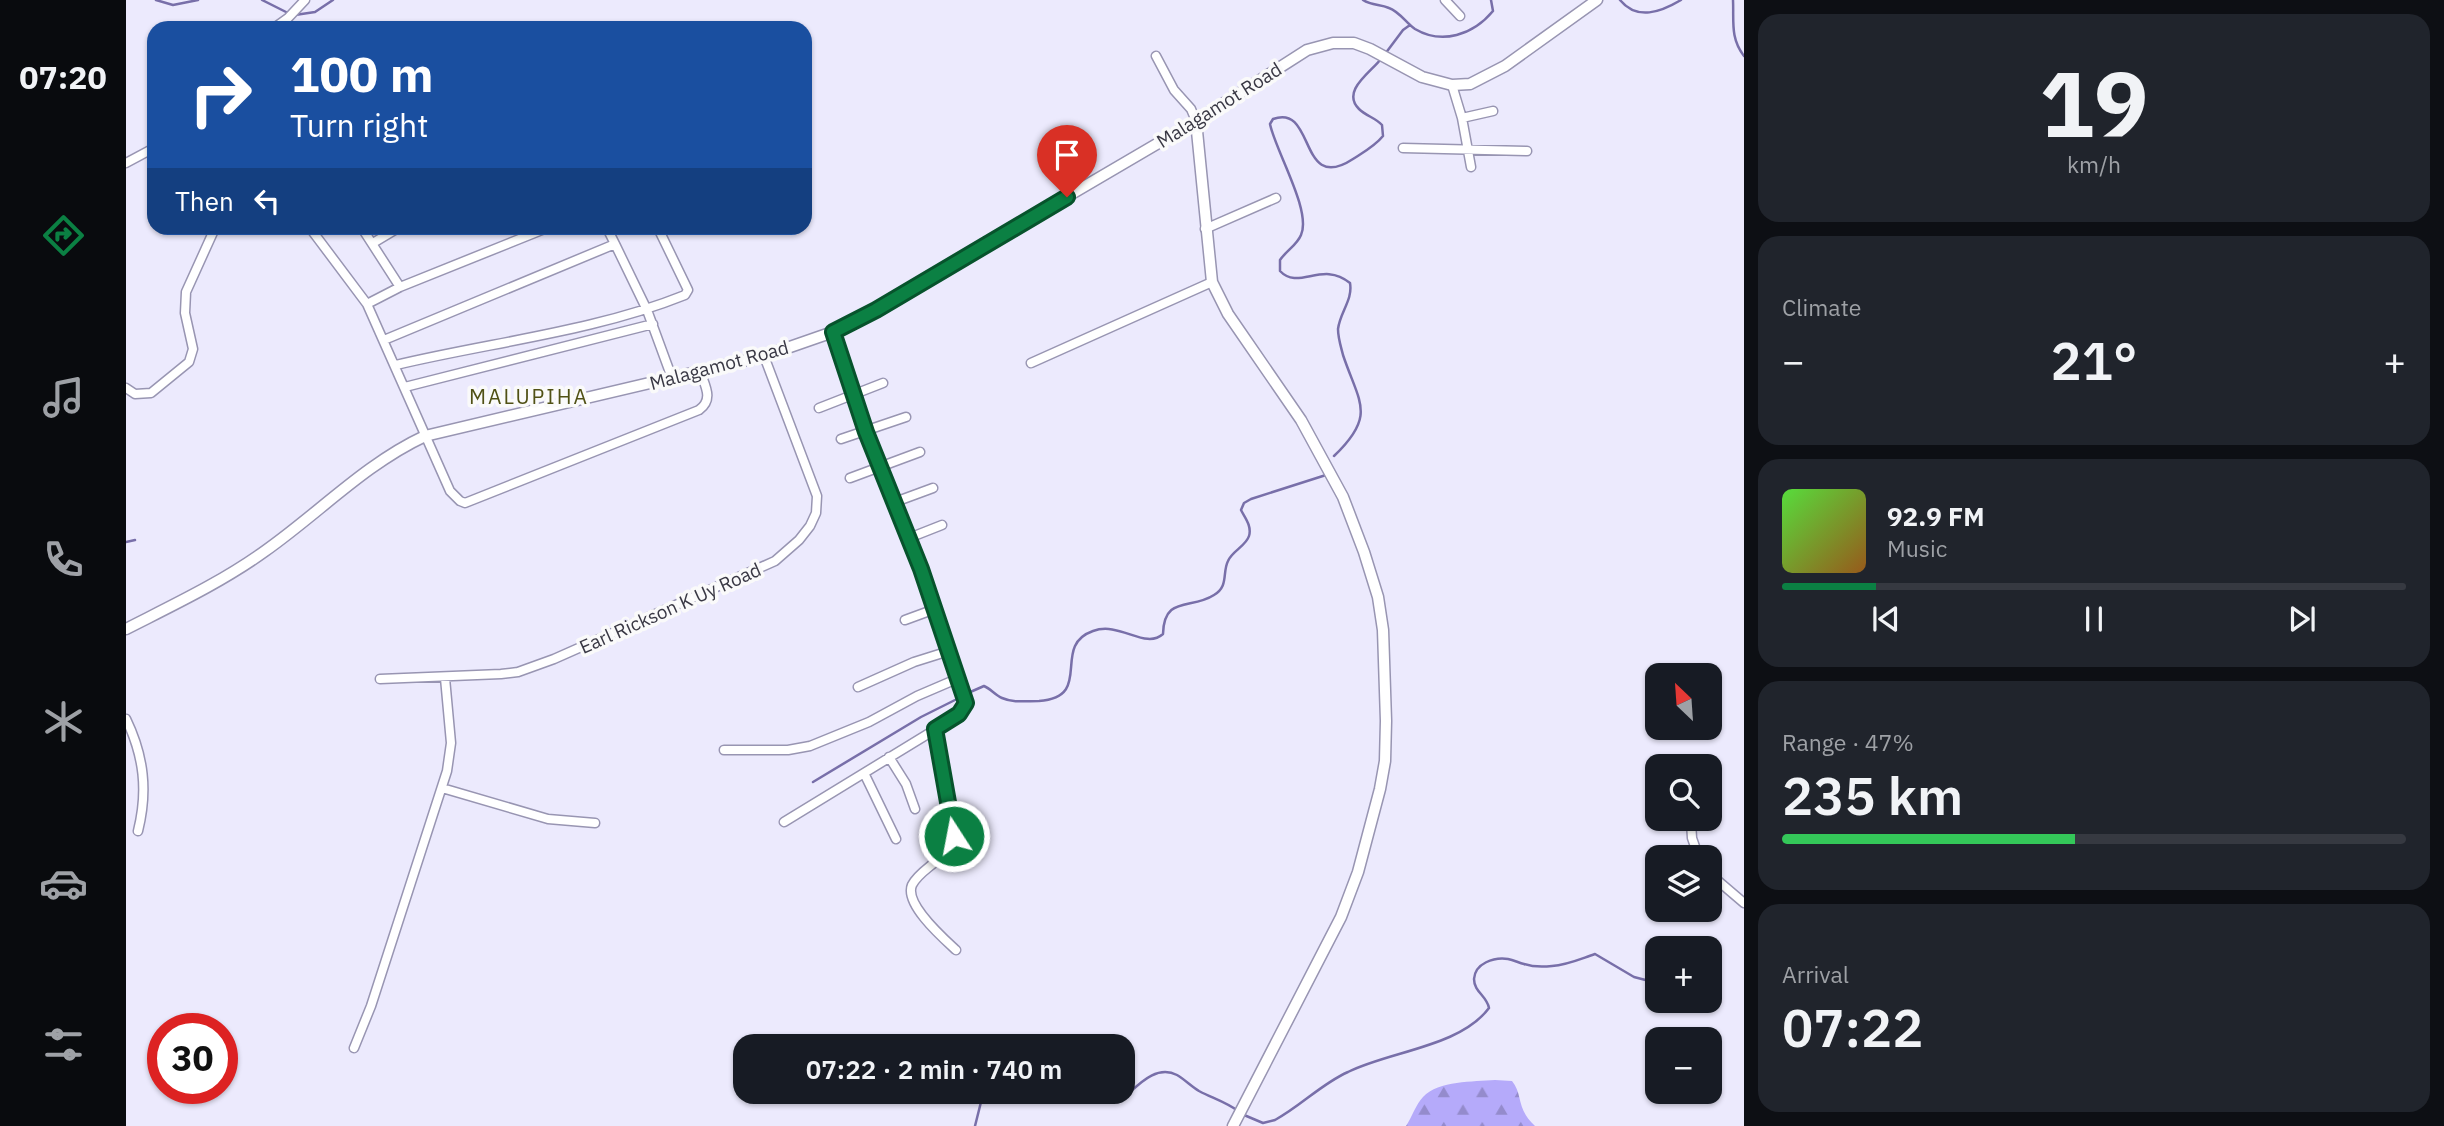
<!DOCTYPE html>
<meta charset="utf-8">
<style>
body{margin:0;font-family:"IBM Plex Sans",sans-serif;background:#20242c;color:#f1f3f6;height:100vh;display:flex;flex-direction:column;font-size:26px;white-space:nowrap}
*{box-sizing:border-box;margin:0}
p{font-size:23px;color:#9ea1a6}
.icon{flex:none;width:38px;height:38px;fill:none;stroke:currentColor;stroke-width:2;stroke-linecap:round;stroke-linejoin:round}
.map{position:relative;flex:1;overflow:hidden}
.sheet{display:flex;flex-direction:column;gap:14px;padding:14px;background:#0d0f14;width:700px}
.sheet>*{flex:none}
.hud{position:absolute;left:21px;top:21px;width:665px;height:214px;border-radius:21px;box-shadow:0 2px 5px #0004;background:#1a4fa0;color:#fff;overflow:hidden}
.needle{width:46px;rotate:335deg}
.fabs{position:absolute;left:1519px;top:663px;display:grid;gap:14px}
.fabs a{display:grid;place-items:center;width:77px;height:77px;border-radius:14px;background:#171b24;box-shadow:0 2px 5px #0004;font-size:35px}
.speed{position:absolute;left:21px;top:1013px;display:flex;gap:14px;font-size:35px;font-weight:700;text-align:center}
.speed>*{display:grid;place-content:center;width:91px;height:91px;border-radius:50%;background:#171b24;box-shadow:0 2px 5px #0004;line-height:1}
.speed .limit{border:10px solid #d22;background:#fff;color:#111}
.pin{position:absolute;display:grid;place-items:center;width:60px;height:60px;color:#fff;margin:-72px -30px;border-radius:50% 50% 50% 0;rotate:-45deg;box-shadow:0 0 7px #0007}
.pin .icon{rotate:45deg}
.me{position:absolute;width:77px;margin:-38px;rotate:349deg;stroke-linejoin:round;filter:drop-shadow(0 0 5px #0008)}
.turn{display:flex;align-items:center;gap:24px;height:147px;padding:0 28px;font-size:32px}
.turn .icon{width:91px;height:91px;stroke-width:2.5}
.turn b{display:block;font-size:49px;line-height:60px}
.then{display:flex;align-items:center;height:66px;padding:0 28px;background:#0003;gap:14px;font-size:26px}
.big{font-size:52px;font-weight:600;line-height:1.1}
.sheet .widget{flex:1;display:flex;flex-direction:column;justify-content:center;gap:10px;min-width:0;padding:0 24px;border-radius:21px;background:#20242c}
.sheet .dial{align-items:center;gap:0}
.dial b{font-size:91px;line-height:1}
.song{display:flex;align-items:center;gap:21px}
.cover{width:84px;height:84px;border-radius:10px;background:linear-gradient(135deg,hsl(110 70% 55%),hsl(30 70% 35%))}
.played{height:7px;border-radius:4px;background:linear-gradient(90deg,#0b8043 15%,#363941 15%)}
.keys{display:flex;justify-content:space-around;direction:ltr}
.heat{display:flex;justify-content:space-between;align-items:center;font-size:38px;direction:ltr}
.charge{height:10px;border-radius:5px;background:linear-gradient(90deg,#34c759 47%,#363941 0)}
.trip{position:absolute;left:607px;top:1034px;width:402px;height:70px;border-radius:21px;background:#171b24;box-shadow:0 2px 5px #0004;font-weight:600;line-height:70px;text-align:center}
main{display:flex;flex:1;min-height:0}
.dock{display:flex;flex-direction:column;width:126px;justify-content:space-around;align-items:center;background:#090b0e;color:#9ea1a6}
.dock .icon{width:49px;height:49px}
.dock .selected{color:#0b8043}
.dock b{font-size:32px;color:#f1f3f6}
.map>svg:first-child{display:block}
.forest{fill:url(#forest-firs)}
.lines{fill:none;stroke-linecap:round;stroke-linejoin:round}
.stream{stroke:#786fa9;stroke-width:2.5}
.minor-casing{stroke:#9895b2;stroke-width:11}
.tertiary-casing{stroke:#9895b2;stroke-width:13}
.minor{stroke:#fff;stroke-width:8}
.tertiary{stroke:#fff;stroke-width:10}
.route-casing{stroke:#07532c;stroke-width:18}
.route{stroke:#0b8043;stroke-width:12}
.labels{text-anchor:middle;stroke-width:7;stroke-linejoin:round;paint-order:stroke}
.street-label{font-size:19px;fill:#393844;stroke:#fafafa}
.neighbourhood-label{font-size:21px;letter-spacing:2px;fill:#505115;stroke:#fafafa}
</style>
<main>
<nav class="dock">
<b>07:20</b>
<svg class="icon selected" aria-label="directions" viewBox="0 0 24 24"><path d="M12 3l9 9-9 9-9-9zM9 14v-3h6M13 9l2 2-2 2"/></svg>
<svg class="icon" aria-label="music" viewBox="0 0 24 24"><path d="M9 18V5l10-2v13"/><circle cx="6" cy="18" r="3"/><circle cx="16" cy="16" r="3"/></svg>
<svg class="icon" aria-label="phone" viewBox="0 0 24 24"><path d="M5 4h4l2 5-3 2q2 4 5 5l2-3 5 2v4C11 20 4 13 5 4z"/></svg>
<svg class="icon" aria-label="climate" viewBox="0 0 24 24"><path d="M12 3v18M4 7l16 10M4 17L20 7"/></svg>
<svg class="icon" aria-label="car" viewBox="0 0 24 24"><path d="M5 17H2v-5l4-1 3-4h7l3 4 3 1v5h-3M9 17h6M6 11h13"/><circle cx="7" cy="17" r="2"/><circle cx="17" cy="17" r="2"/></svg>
<svg class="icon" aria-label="filters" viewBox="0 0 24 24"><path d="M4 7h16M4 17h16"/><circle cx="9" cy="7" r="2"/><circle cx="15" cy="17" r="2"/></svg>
</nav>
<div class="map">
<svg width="1618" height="1126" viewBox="0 0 1618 1126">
<defs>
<pattern id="forest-firs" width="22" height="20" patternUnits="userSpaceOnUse" patternTransform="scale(1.75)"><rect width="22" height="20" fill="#b5aafa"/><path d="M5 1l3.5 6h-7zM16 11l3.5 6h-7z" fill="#948bcc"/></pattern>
</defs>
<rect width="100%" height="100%" fill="#eceafd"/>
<!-- forest -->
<path class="forest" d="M 1369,1080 L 1386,1081 C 1397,1094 1390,1109 1409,1126 L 1280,1126 C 1286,1117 1290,1104 1297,1097 C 1313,1080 1347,1082 1369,1080 Z"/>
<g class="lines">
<!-- stream -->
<path class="stream" d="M 30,0 L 47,5 L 72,0
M 136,0 L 162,13
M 1237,0 C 1246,6 1254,4 1263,8 C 1274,12 1280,23 1289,29 C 1316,45 1347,35 1367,11 L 1365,0
M 1494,0 C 1511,21 1535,12 1555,0
M 1607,0 C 1608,21 1604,38 1618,56
M 169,15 L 189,12 L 207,0
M 1259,54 L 1277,30 L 1284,25
M 1208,456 C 1251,415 1233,403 1217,355 C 1215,347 1212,338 1212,329 C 1214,312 1227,300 1224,283 C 1196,260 1173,291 1154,271 L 1154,260 C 1160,251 1171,245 1175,235 C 1186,211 1149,150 1144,124 L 1147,119 C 1190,103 1172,195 1227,159 C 1238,152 1249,146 1257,136 L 1256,125 C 1250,118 1240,116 1233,109 C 1215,91 1244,73 1255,59
M 0,542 L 9,540
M 842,693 L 858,686 C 865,689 869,695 876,698 C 887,703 900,701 913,701 C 969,697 924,646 967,631 C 994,621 1019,650 1037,634 C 1038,595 1065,610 1088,595 C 1103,586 1096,573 1102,561 C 1106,551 1120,546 1123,536 C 1126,526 1119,518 1115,510 L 1118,503 L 1125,499 L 1200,475
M 687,782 L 795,717 L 835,697
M 998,1090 L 1003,1093 C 1015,1082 1032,1065 1051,1075 C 1058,1079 1065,1086 1073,1091 C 1086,1098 1100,1102 1112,1111
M 922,1092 L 939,1098 L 951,1092
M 1118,1115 L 1137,1123 L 1149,1120 C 1175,1106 1195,1084 1222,1072 C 1264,1051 1334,1047 1363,1008 C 1361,996 1348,992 1348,979 C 1349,963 1368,957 1382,959 C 1388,960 1393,963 1398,964 C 1407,967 1417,967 1426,966 C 1441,965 1454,959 1469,954 L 1508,977 L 1531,983
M 849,1126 L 856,1098 L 861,1092"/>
<defs>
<path id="minor" d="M 1319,0 L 1334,16
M 148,28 L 162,18 L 179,0
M 1030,56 L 1048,90 L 1065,109 L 1070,121
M 1326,85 L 1336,118 L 1345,167
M 1336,118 L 1367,111
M 1277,148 L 1401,151
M 0,163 L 28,148
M 184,228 L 241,304 L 324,491 L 334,501 L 339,503 L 573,410 C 588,399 579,386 574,371
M 236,228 L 274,287
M 481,228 L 489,244
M 1079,229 L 1150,198
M 247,243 L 272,228
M 241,304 L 274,287 L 421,228
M 258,340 L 489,244 L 521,310 L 546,378
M 905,363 L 1086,282
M 270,365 C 366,342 467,332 559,295 L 562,290 L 532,228
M 279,387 L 527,324
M 0,388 L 9,394 L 25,393 L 63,362 L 67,349 L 59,313 L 60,292 L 89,228
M 693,408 L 757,383
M 715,439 L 780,417
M 724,478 L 794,452
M 769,502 L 807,488
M 783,538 L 816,525
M 779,620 L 809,609
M 254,679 L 375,674 L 392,672 L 428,659 L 649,561 L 673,540 L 684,526 L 690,513 L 691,496 L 638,356
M 732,687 L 788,662 L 823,651
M 0,719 C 18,756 22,791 12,831
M 809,729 L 828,836 C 825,847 817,855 809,862 C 801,869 791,875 786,885 C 778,904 817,938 830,950
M 598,750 L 662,750 L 684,746 L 743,722 L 791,696 L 833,678
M 763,757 L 780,784 L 789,809
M 738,773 L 770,839
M 316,788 L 422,819 L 469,823
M 658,822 L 828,718 L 839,706 L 833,678 L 795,569 L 740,431 L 707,332
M 1565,822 L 1566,838 L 1573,858
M 1584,874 L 1618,903
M 228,1048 L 245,1006 L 321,771 L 325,743 L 319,678"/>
<path id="tertiary" d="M 1070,121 L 1086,282 L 1102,314 L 1175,420 L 1217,497 L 1238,552 L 1252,597 L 1257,630 L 1260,721 L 1259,761 L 1254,789 L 1232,872 L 1215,917 L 1107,1126
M 0,629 C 47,605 96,582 139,551 C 193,513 239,464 299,436 L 638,356 L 707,332 L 729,321 L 1070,121 L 1181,50 L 1207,43 L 1228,43 L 1244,49 L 1296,77 L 1326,85 L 1344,84 L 1379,66 L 1471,0"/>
</defs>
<!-- minor casing -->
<use href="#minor" class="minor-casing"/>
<!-- tertiary casing -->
<use href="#tertiary" class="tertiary-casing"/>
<!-- minor -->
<use href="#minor" class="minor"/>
<!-- tertiary -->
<use href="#tertiary" class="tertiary"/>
</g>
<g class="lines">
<defs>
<path id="route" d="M 828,836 L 809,729 L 833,714 L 840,703 L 795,569 L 740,432 L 707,332 L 750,310 L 941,197"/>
</defs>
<!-- route casing -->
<use href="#route" class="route-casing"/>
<!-- route -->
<use href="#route" class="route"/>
</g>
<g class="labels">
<!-- street labels -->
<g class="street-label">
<text transform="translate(1093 105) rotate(-32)" y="7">Malagamot Road</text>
<text transform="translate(593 365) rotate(-15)" y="7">Malagamot Road</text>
<text transform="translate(544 608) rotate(-24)" y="7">Earl Rickson K Uy Road</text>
</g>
<!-- neighbourhood labels -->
<g class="neighbourhood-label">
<text x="403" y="404">MALUPIHA</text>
</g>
</g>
</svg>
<div class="fabs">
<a><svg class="needle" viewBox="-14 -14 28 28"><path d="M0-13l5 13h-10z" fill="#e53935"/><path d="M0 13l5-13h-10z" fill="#9ea1a6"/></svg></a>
<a><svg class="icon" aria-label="search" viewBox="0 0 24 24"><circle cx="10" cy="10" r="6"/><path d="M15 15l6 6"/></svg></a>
<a><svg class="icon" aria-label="layers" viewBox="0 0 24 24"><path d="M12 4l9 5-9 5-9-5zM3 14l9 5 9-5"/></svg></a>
<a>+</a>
<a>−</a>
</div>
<div class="speed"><div class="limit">30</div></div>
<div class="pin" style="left:941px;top:197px;background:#d93025"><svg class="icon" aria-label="arrive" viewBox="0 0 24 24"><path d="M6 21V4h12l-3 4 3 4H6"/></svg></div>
<svg class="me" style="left:828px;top:836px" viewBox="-20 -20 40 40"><circle r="17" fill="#0b8043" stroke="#fff" stroke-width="3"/><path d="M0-11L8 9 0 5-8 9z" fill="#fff"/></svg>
<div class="trip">07:22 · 2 min · 740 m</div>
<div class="hud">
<div class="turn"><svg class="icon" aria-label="right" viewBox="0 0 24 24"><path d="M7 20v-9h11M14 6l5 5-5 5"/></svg><div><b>100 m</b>Turn right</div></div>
<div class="then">Then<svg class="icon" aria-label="left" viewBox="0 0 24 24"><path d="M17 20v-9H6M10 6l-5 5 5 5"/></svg></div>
</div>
</div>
<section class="sheet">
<div class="widget dial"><b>19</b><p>km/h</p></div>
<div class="widget"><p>Climate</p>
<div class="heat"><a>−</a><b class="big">21°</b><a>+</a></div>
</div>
<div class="widget">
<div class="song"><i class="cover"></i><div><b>92.9 FM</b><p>Music</p></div></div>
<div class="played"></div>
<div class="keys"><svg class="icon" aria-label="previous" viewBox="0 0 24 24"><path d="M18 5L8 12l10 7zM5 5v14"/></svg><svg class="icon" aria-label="pause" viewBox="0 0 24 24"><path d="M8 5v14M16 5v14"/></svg><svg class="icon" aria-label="next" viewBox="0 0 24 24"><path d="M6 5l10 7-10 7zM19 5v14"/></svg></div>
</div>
<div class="widget"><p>Range · 47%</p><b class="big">235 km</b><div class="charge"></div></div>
<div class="widget"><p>Arrival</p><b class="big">07:22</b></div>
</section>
</main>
